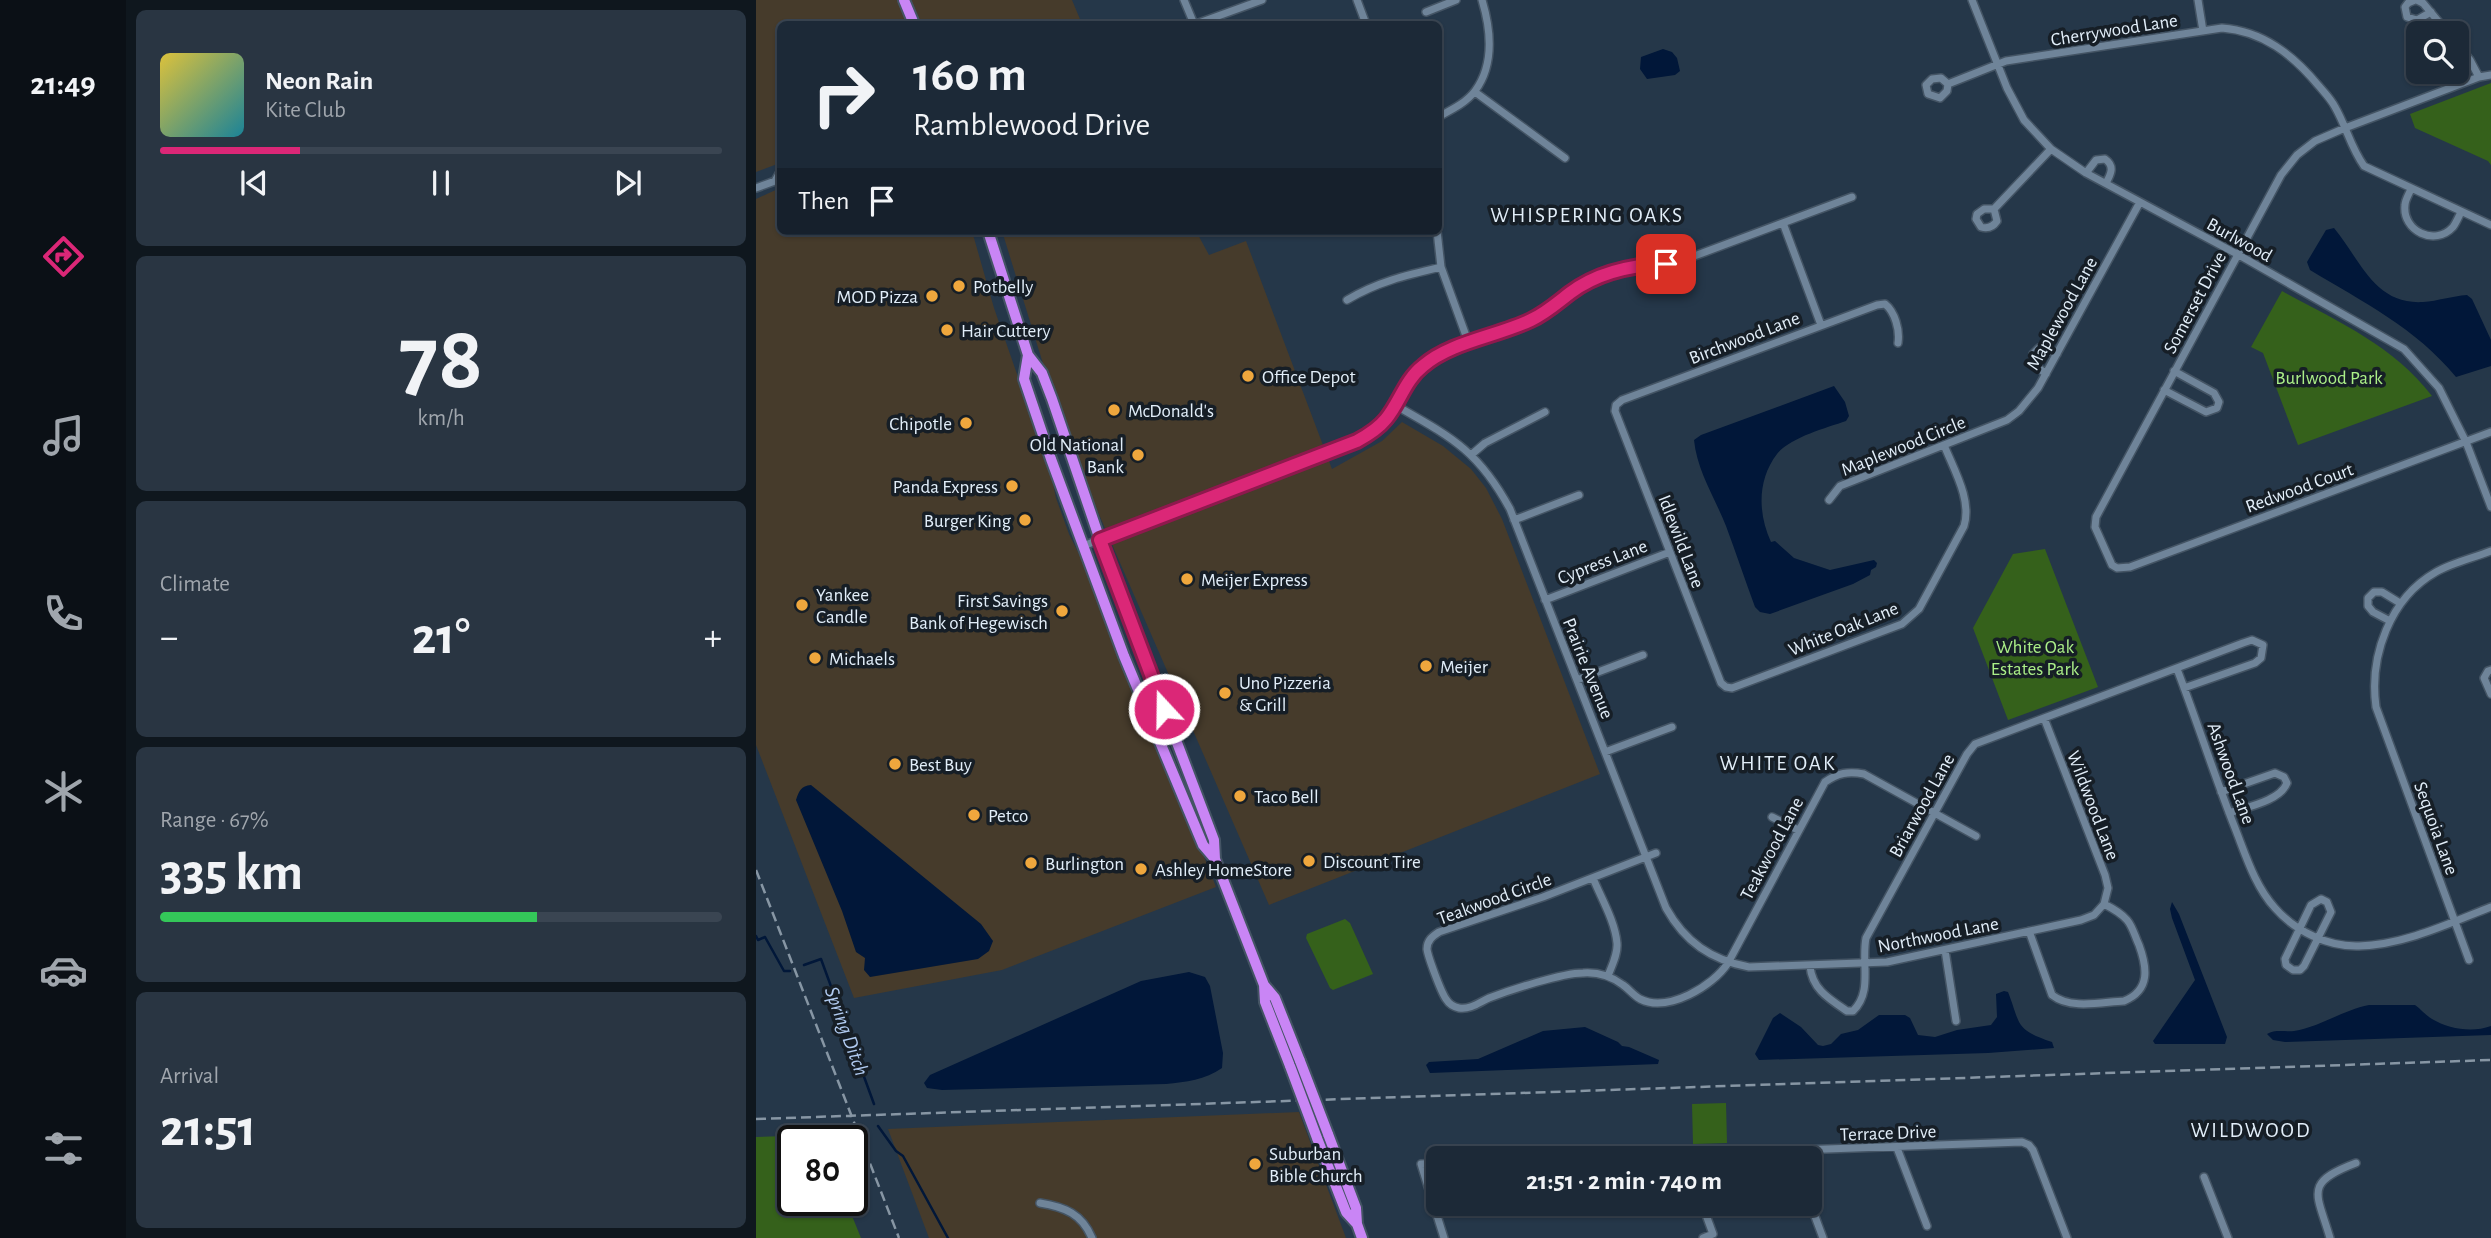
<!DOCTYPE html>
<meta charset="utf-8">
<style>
body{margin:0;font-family:"Alegreya Sans",sans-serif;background:#293542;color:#f1f3f6;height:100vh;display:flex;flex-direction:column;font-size:26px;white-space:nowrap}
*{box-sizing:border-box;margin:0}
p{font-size:23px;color:#a0a6ad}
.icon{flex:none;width:38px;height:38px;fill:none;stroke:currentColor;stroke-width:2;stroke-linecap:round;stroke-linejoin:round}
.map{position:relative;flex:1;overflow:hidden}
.side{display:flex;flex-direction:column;gap:10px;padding:10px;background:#0f171e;width:630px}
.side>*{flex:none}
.hud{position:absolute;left:21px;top:21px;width:665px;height:214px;border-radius:10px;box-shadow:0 2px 5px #0004,0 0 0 2px #3a4552;background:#1c2937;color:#f1f3f6;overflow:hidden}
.fabs{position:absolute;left:1650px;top:21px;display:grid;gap:14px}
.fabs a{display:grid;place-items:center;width:63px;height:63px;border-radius:10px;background:#1c2937;box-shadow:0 2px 5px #0004,0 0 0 2px #3a4552;font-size:35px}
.speed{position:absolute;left:21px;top:1125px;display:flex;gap:14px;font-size:35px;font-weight:700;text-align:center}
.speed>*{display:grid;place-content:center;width:91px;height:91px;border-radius:50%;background:#1c2937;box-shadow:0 2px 5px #0004,0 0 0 2px #3a4552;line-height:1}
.speed .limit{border:4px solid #111;border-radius:10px;background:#fff;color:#111}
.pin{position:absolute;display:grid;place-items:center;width:60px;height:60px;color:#fff;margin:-30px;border-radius:14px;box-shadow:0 4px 10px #0006}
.me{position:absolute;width:77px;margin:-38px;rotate:339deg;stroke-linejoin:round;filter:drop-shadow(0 0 5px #0008)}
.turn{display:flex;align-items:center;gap:24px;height:147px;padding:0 21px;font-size:32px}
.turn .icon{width:91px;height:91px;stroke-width:2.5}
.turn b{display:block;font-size:49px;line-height:60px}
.then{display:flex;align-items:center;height:66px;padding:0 21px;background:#0003;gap:14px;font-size:26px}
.big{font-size:52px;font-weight:700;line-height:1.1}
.side .widget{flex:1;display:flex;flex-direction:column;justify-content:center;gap:10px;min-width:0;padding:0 24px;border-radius:10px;background:#293542}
.side .dial{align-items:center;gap:0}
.dial b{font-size:91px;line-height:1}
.song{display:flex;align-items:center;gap:21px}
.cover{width:84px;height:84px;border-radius:10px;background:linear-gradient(135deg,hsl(50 70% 55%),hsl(190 70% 35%))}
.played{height:7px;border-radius:4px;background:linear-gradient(90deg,#db2777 25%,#3a4552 25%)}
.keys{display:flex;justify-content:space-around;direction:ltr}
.heat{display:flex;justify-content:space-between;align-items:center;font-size:38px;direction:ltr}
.charge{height:10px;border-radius:5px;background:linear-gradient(90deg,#34c759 67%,#3a4552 0)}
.trip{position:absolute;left:670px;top:1146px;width:396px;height:70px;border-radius:10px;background:#1c2937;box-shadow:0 2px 5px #0004,0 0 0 2px #3a4552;font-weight:700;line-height:70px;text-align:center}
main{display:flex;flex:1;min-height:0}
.tab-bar{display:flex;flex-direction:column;width:126px;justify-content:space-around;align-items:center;background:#0b1016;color:#a0a6ad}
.tab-bar .icon{width:49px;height:49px}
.tab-bar .active{color:#db2777}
.tab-bar b{font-size:32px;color:#f1f3f6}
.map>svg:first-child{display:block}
.commercial{fill:#463b2b}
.green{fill:#35611b}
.water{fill:#011739}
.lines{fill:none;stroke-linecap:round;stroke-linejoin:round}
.stream{stroke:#011739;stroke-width:2.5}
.minor-casing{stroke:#445464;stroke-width:10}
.highway-casing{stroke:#445464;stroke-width:14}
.minor{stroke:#6f8499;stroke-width:7}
.highway{stroke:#c985f5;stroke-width:10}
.rail{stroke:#8796a4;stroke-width:2.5;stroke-dasharray:10 5;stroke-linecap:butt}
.highway-bridge-casing{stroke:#445464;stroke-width:14;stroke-linecap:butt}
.highway-bridge{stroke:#c985f5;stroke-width:10}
.route-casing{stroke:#8e194d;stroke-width:18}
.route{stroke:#db2777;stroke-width:12}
.poi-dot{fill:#efa73d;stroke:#161e26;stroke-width:2.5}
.labels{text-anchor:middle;stroke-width:7;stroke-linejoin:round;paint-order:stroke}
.street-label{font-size:19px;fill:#e2eef9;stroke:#161e26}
.poi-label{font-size:19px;fill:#e2eef9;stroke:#161e26;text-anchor:start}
.park-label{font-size:19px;fill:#abef88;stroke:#161e26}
.neighbourhood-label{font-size:21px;letter-spacing:2px;fill:#e2eef9;stroke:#161e26}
.water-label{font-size:21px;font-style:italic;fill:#b1cbf1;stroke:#161e26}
</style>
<main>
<nav class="tab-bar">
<b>21:49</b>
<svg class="icon active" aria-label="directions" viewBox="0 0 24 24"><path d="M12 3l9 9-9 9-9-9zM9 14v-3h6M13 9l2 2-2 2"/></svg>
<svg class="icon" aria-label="music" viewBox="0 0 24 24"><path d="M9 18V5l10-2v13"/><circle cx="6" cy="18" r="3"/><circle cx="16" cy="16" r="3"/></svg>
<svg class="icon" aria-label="phone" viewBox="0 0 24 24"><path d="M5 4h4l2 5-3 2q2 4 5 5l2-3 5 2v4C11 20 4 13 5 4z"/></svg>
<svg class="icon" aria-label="climate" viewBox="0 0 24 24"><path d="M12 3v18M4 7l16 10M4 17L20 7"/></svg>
<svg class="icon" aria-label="car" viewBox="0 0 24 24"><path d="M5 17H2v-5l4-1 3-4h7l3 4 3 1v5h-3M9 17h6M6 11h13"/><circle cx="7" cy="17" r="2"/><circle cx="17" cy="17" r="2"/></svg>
<svg class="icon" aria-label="filters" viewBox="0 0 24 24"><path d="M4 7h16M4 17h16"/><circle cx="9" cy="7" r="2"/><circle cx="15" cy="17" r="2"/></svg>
</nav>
<section class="side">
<div class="widget">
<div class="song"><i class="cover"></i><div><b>Neon Rain</b><p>Kite Club</p></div></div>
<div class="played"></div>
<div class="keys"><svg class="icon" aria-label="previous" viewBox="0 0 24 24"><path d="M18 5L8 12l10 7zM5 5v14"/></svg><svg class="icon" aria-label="pause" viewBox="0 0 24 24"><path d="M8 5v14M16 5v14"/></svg><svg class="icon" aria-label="next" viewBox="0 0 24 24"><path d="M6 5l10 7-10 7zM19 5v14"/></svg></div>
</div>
<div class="widget dial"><b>78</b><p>km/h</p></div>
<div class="widget"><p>Climate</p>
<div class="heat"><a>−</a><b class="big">21°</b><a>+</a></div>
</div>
<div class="widget"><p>Range · 67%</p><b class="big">335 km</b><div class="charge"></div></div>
<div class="widget"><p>Arrival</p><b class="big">21:51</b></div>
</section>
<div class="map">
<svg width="1735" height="1238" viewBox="0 0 1735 1238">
<rect width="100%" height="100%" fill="#253749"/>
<!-- commercial -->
<path class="commercial" d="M 0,0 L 316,0 L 326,24 L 24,24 L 24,163 L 0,172 Z
M 24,188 L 24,231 L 216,231 L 238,308 L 294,469 L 300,498 L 313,534 L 329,566 L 403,757 L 445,849 L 460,887 L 246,970 L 98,998 L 0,745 L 0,199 Z
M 246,231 L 440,231 L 453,255 L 490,241 L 576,469 L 626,441 L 646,422 L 687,446 L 715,469 L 730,488 L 746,519 L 844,774 L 513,905 L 311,441 Z
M 543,1112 L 590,1238 L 173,1238 L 132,1129 Z"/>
<!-- green -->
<path class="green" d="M 1735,83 L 1735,165 L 1732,161 L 1659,128 L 1654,114 Z
M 1526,291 C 1581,321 1637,345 1676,396 L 1542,445 L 1507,353 L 1495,347 Z
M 1289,549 L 1342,687 L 1252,720 L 1217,628 L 1257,554 Z
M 589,919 L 594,923 L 617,974 L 577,990 L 574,988 L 550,938 L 551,934 Z
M 970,1103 L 971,1143 L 937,1144 L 936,1104 Z
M 65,1135 L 67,1141 L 37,1141 L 37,1200 L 90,1201 L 105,1238 L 0,1238 L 0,1137 Z"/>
<!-- water -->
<path class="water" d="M 907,49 L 916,52 L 921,58 L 924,71 L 919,75 L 891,79 L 884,69 L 885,57 Z
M 1578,228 C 1604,259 1618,305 1667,302 C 1682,301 1696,296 1711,295 L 1716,299 L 1735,340 L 1735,366 L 1700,377 C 1660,328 1607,302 1554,270 L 1551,262 L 1570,230 Z
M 1078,386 L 1089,402 L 1093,416 L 1090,421 C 1070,428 1035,437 1021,454 C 1001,480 1002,514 1015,542 L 1019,541 L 1038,558 L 1074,570 L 1118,560 L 1121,563 L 1120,567 L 1115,570 L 1114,575 L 1097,584 L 1014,614 L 1004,612 L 999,607 C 989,580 980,553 970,526 C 959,498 941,471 938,440 L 945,435 Z
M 55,785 L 225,924 L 237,941 L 233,951 L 222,959 L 114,977 L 108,970 L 109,958 L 100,952 L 86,911 L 40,800 C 43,791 45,786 55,785 Z
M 1416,902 L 1423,914 L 1471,1037 L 1469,1044 L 1399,1044 L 1397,1041 L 1439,980 L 1416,918 L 1414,909 Z
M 433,972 L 449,977 L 454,986 L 467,1053 L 466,1068 C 449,1080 430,1082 410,1084 L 186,1090 L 171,1088 L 168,1083 L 174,1075 L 385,981 Z
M 1248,991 L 1252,992 C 1265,1025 1258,1029 1296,1042 L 1298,1048 L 1232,1053 L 1003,1060 L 999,1054 L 1017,1018 L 1024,1013 L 1045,1027 L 1062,1045 L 1067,1046 L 1075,1044 L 1085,1034 L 1102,1030 L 1123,1015 L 1149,1015 L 1154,1018 L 1162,1035 L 1179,1037 L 1201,1030 L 1235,1025 L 1241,1017 L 1240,994 Z
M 1613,1005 L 1659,1005 C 1665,1009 1669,1015 1676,1019 C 1693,1029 1716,1033 1735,1026 L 1735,1035 L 1529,1042 L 1517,1040 L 1511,1034 C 1519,1029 1529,1032 1538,1031 C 1564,1027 1587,1010 1613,1005 Z
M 829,1027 L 862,1042 L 866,1046 L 873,1047 L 903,1060 L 902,1064 L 674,1073 L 670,1065 L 673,1062 L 722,1059 L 787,1031 Z"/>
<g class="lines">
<!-- stream -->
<path class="stream" d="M 0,936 L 2,940 L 9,937 L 28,971 L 34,971
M 48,965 L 65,959 L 118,1104
M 122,1126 L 140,1151 L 147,1156 L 192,1238"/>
<defs>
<path id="minor" d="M 428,0 L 438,24
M 601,0 L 610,24
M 1216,0 L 1251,88 L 1268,120 L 1295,149 L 1330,173 L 1481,254 L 1648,349 L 1683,388 L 1710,442 L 1735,507
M 1442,0 L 1447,31
M 1659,0 L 1652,3 L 1649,7 L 1651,17 L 1661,20 L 1675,12
M 1661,0 L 1667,3 L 1692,33
M 670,12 L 700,0
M 440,24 L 506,0
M 1701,44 L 1714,60 L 1723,77
M 1735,75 L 1723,77 L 1589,128 L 1559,141 L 1541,155 L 1525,175 L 1340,517 L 1339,527 L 1356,565 L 1361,568 L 1374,567 L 1735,432
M 1192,84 L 1191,91 L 1184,98 L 1172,94 L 1170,85 L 1176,79 L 1185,78 L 1192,84 L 1250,61 L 1466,28 C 1507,31 1537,55 1562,85 C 1568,92 1575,99 1579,107 C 1590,126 1595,148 1608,166 L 1735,225
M 719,92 L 809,158
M 682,117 C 695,110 710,103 719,91 C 739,64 735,30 726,0
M 1330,173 L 1340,160 L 1349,159 C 1359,166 1355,174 1350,183
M 19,181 L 24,172
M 0,188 L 19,181 L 24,183
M 1655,189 C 1653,194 1649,200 1649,205 C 1646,231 1679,247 1697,227 C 1700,223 1703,216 1705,212
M 1238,209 L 1228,209 L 1221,214 L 1220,219 L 1225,227 C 1232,229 1237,227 1241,221 L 1238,209 L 1295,149
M 1027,223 L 1065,325
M 681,231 L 685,267 L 713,344
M 591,300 C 621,282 651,275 685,267
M 1142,343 C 1144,330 1139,312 1129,304 L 1121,305 L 866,400 L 860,405 L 859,411 L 965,683 L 970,687 L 976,688 L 1146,624 L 1163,609 L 1208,526 C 1216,500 1198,470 1188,445
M 1290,374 L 1279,365 L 1277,354 L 1283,348 L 1289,348 L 1301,354
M 1408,390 L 1450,412 L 1461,408 L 1463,402 L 1458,393 L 1418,371
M 639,405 C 695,437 722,450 754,509 L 910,908 C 929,942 955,960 993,967 L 1131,962 L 1325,920 L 1338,915 L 1348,904
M 715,455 L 729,443 L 789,412
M 1073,500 L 1084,486 L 1251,420 L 1263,411 L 1282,388 L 1384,202
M 758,520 L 823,495
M 327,546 L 601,441 L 618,431 L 631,419 L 652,381 L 667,366 L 686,354 L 774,321 L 792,311 L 816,291 L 836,280 L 866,269 L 925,261 L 1096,197
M 789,600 L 914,552
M 1634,621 L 1617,612 L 1612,606 L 1612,598 L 1618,592 L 1626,592 L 1644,603
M 1421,669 C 1441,721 1458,775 1479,828 C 1490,856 1499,886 1519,908 C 1539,931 1572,947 1603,946 C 1648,945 1694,923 1735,907
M 1735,670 L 1732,671 L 1728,678 L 1735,694
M 821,680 L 887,655
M 1288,718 L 1349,875 L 1352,888 L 1348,904
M 849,752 L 916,727
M 1465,792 L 1519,773 L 1528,777 L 1531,783 C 1524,801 1491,807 1473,813
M 1016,817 L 1042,830
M 900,853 L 787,897 L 683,932 C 677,936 671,940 671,949 C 672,957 685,992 690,999 C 693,1004 698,1007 703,1008 C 714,1010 724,1002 733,998 C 754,990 806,973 827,973 C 842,972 855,976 867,985 C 873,989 877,995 884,999 C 912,1013 957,986 972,963 L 1069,782 C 1082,773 1092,771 1108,774 L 1220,836
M 837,878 C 845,898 859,921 861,943 C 862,954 856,965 852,976
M 1565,899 L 1571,902 L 1575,912 L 1548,966 L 1544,970 L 1537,970 L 1530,965 L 1529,959 L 1555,905 Z
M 1273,931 L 1296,995 C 1315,1010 1346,1002 1368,1001 C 1395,990 1391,967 1383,945 C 1379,937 1377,927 1371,920 C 1365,913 1356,908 1348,904
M 1189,950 L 1200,1021
M 1713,960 L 1620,707 C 1613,656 1634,598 1680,572 C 1696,563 1717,558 1735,551
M 1054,966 C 1056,989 1073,999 1091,1011 L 1097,1011 C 1117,992 1105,963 1110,938 L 1211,754 L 1219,744 L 1487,643 L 1496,640 L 1507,645 L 1505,658 L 1499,663 L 1428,688
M 1141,1148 L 1171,1226
M 823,1158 L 1266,1142 L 1273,1145 L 1277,1150 L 1311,1238
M 682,1163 L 665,1164 L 688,1238
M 1448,1177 L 1472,1238
M 284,1203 C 309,1207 326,1214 336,1238
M 1054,1203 L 1067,1238
M 946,1204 L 957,1234 L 947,1238
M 1574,1238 C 1561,1193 1547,1183 1600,1163"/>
<path id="highway" d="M 148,0 L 158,24
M 232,231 L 272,355 L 286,373 L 296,399 L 344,540 L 458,840 L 459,859
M 272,355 L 268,379 L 295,459 L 368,656 L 447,845 L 459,859 L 508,985 L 519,998 L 544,1061
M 508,985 L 509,1002 L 534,1066
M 572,1134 L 600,1208 L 601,1224 L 606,1238
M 561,1138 L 590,1212 L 601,1224"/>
</defs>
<!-- minor casing -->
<use href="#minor" class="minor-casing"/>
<!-- highway casing -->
<use href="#highway" class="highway-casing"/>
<!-- minor -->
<use href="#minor" class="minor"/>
<!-- highway -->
<use href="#highway" class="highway"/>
<!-- rail -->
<path class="rail" d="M 0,870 L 143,1238
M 0,1119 L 1735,1060"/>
<defs>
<path id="highway-bridge" d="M 544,1061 L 572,1134
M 534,1066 L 561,1138"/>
</defs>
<!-- highway-bridge casing -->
<use href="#highway-bridge" class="highway-bridge-casing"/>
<!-- highway-bridge -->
<use href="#highway-bridge" class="highway-bridge"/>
</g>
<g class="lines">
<defs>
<path id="route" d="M 408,709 L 344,540 L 601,441 C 612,435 622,429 630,419 C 644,402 649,380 667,366 C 694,342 742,336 775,320 C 790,313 801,303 814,293 C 842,272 876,265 910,264"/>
</defs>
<!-- route casing -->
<use href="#route" class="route-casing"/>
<!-- route -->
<use href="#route" class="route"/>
</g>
<!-- markers -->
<g class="poi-dot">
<circle cx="203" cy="286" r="7"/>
<circle cx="176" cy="296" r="7"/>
<circle cx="191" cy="330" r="7"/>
<circle cx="492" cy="376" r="7"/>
<circle cx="358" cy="410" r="7"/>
<circle cx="210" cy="423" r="7"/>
<circle cx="382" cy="455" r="7"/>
<circle cx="256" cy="486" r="7"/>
<circle cx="269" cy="520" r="7"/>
<circle cx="431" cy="579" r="7"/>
<circle cx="46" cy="605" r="7"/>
<circle cx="306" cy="611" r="7"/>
<circle cx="59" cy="658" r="7"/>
<circle cx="670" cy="666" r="7"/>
<circle cx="469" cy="693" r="7"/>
<circle cx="139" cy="764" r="7"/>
<circle cx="484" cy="796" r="7"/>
<circle cx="218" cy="815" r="7"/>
<circle cx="553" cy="861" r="7"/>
<circle cx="275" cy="863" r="7"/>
<circle cx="385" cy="869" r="7"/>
<circle cx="499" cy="1164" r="7"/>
</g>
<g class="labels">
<!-- street labels -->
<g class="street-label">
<text transform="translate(1358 29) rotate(-9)" y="7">Cherrywood Lane</text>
<text transform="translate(1484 239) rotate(29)" y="7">Burlwood</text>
<text transform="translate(1438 302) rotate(-62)" y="7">Somerset Drive</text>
<text transform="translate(1305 313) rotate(-61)" y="7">Maplewood Lane</text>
<text transform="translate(988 337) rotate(-21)" y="7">Birchwood Lane</text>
<text transform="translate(1147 445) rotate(-22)" y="7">Maplewood Circle</text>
<text transform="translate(1543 487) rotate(-20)" y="7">Redwood Court</text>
<text transform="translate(926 541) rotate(69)" y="7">Idlewild Lane</text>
<text transform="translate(846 561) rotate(-21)" y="7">Cypress Lane</text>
<text transform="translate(1087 628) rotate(-22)" y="7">White Oak Lane</text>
<text transform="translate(833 668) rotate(68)" y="7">Prairie Avenue</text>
<text transform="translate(1476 773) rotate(70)" y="7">Ashwood Lane</text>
<text transform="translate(1165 805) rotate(-61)" y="7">Briarwood Lane</text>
<text transform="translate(1338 805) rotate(69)" y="7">Wildwood Lane</text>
<text transform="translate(1681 828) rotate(70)" y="7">Sequoia Lane</text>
<text transform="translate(1015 848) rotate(-62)" y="7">Teakwood Lane</text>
<text transform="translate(738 898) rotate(-20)" y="7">Teakwood Circle</text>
<text transform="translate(1182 934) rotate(-11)" y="7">Northwood Lane</text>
<text transform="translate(1132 1132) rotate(-2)" y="7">Terrace Drive</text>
</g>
<!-- poi labels -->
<g class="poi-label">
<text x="217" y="293">Potbelly</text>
<text x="162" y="303" text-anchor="end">MOD Pizza</text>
<text x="205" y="337">Hair Cuttery</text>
<text x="506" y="383">Office Depot</text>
<text x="372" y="417">McDonald's</text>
<text x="196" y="430" text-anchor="end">Chipotle</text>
<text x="368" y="451" text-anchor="end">Old National<tspan x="368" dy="22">Bank</tspan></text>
<text x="242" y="493" text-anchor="end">Panda Express</text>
<text x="255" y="527" text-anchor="end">Burger King</text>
<text x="445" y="586">Meijer Express</text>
<text x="60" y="601">Yankee<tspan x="60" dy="22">Candle</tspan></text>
<text x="292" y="607" text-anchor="end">First Savings<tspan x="292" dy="22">Bank of Hegewisch</tspan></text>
<text x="73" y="665">Michaels</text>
<text x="684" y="673">Meijer</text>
<text x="483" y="689">Uno Pizzeria<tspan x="483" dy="22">&amp; Grill</tspan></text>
<text x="153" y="771">Best Buy</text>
<text x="498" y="803">Taco Bell</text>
<text x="232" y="822">Petco</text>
<text x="567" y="868">Discount Tire</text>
<text x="289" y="870">Burlington</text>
<text x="399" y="876">Ashley HomeStore</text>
<text x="513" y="1160">Suburban<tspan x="513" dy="22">Bible Church</tspan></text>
</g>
<!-- park labels -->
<g class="park-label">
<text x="1573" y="384">Burlwood Park</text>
<text x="1279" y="653">White Oak<tspan x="1279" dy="22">Estates Park</tspan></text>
</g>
<!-- neighbourhood labels -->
<g class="neighbourhood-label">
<text x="831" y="222">WHISPERING OAKS</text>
<text x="1022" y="770">WHITE OAK</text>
<text x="1495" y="1137">WILDWOOD</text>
</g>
<!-- water labels -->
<g class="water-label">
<text transform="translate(91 1031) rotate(70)" y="7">Spring Ditch</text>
</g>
</g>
</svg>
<div class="fabs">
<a><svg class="icon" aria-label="search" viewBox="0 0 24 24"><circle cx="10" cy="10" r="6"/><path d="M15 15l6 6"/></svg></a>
</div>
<div class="speed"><div class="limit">80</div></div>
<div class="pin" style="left:910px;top:264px;background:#d93025"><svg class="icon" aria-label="arrive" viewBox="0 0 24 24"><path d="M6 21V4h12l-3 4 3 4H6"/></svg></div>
<svg class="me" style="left:408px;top:709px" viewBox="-20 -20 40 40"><circle r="17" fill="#db2777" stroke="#fff" stroke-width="3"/><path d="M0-11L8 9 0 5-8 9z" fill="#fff"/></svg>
<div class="trip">21:51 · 2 min · 740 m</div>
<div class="hud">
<div class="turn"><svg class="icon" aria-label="right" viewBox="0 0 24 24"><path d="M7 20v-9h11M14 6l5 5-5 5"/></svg><div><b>160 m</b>Ramblewood Drive</div></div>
<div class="then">Then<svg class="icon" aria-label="arrive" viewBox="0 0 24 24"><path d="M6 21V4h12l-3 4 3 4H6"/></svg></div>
</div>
</div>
</main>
